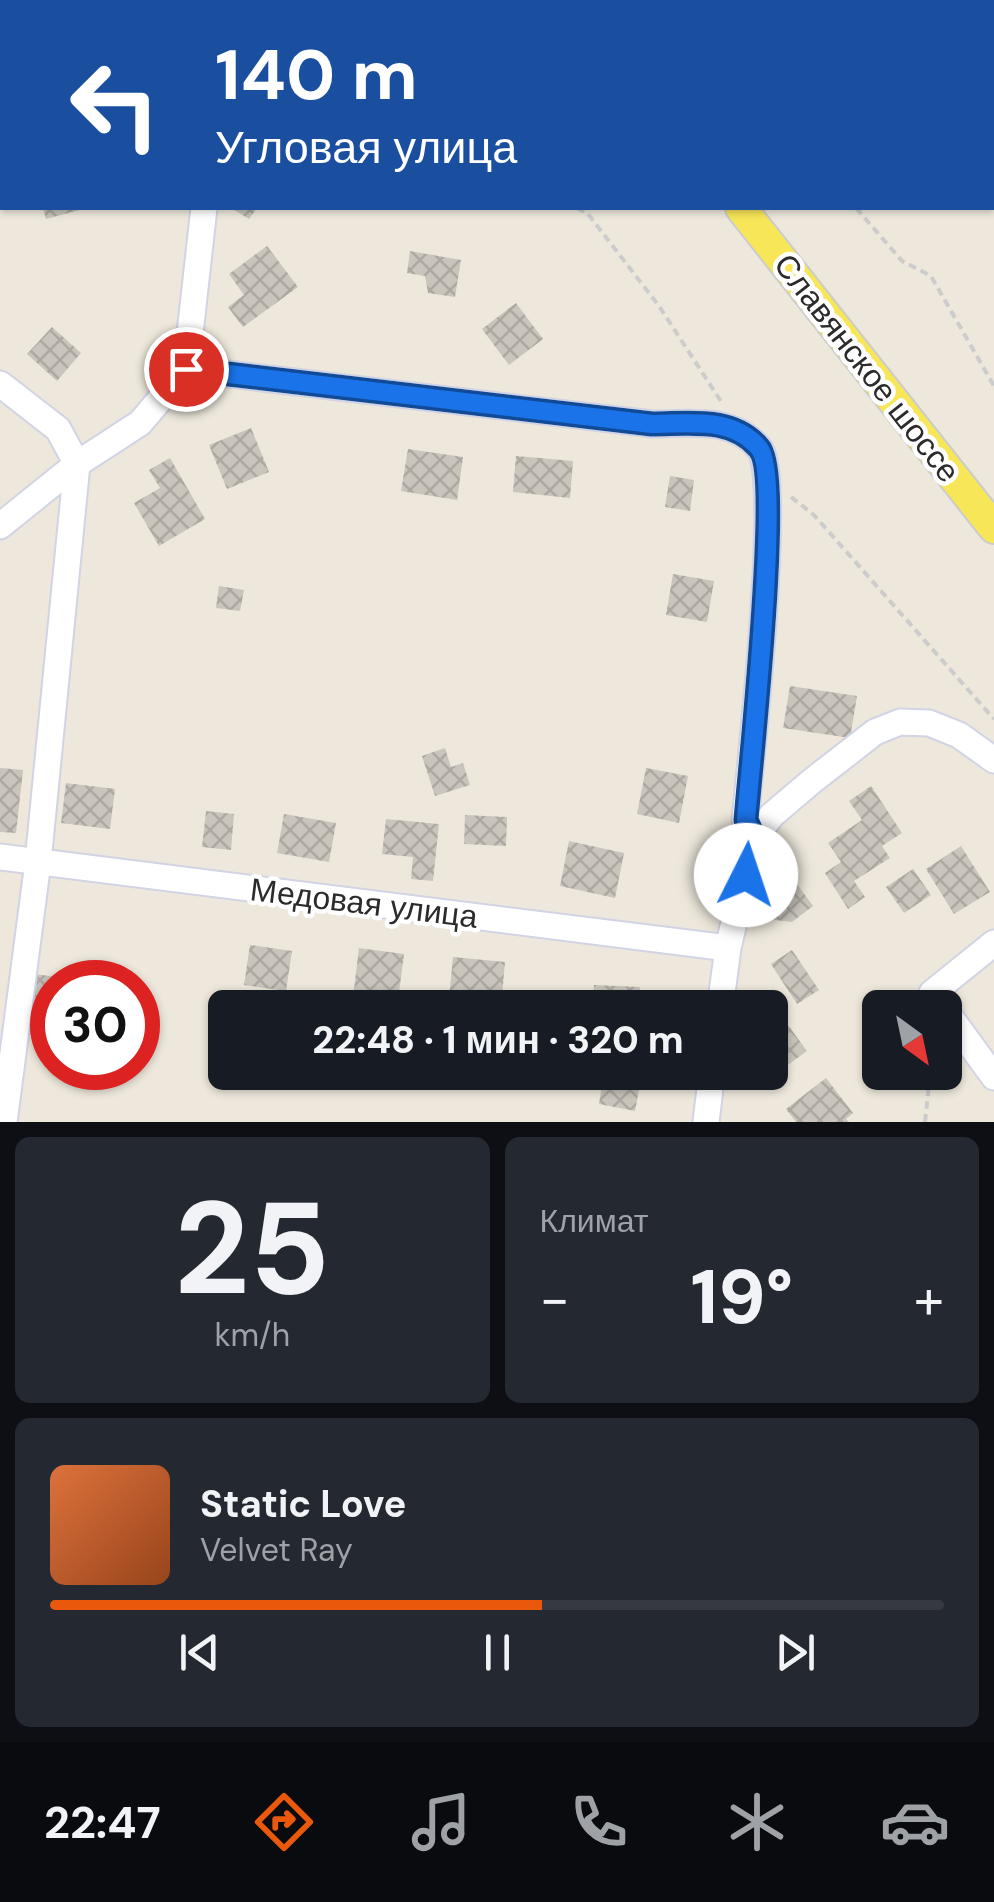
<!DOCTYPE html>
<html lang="ru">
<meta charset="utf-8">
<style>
body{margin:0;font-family:"DM Sans",sans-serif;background:#242831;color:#f1f3f6;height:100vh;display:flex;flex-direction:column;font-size:38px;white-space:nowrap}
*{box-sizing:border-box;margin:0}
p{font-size:32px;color:#9ea1a6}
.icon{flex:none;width:55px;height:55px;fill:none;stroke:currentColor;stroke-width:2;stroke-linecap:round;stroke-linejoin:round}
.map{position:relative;height:1122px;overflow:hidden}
.details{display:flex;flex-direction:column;gap:15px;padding:15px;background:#0d0f14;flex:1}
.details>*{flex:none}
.hud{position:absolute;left:0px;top:0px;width:995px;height:210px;box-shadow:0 2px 8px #0004;background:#1a4fa0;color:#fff;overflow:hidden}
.needle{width:65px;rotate:147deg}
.controls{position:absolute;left:862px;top:990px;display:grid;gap:20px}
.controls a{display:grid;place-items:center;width:100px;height:100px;border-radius:15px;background:#171b24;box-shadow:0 2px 8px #0004;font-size:50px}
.speed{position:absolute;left:30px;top:960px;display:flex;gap:20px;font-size:50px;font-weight:700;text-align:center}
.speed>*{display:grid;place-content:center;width:130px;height:130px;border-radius:50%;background:#171b24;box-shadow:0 2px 8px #0004;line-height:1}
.speed .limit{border:15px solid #d22;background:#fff;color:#111}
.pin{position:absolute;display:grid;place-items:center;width:85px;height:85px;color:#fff;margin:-42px;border:5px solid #fff;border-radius:50%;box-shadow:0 2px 10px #0007}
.me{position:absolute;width:110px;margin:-55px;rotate:4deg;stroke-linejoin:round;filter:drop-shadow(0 0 8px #0008)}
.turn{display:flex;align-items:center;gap:35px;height:210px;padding:0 50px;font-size:45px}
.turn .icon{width:130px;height:130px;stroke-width:2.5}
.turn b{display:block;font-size:70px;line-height:85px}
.big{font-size:75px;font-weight:800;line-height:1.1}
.details .widget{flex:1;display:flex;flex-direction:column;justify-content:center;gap:15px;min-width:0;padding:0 35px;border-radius:15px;background:#242831}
.details .dial{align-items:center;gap:0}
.dial b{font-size:130px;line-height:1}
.song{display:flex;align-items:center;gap:30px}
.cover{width:120px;height:120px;border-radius:15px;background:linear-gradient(135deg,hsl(20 70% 55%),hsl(20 70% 35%))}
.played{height:10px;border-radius:5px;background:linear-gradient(90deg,#ea580c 55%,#363941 55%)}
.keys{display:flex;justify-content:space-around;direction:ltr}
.heat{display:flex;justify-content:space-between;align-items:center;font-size:55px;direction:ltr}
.details .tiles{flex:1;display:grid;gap:15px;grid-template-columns:1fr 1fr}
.widget:last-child{grid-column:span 2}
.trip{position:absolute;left:208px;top:990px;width:580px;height:100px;border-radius:15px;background:#171b24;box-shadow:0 2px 8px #0004;font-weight:800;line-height:100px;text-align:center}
.tabs{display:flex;height:160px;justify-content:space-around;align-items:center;background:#090b0e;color:#9ea1a6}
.tabs .icon{width:70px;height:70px}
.tabs .selected{color:#ea580c}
.tabs b{font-size:45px;color:#f1f3f6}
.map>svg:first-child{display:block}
.building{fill:url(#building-cross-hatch)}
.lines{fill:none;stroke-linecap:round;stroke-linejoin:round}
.minor-casing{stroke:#d2d3e4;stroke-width:29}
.major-casing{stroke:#ccc;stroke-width:34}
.path{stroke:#ccc;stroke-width:4;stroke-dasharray:8 5;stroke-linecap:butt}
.minor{stroke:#fff;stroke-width:25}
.major{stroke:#f7e658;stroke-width:30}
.route-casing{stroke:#114b97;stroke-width:25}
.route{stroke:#1a73e8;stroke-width:18}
.labels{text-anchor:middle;stroke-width:9;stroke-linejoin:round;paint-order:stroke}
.street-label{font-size:32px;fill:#2b2b2b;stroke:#fff}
</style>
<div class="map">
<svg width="994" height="1122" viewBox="0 0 994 1122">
<defs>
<pattern id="building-cross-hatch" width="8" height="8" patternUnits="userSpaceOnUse" patternTransform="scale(2.5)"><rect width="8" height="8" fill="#c9c5bc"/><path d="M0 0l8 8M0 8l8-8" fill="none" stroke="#ada9a2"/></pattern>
</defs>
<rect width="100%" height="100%" fill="#eee8dc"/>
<!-- building -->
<path class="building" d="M 43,208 L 82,208 L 83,209 L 46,219 Z
M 231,208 L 257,208 L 249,219 Z
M 267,246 L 298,287 L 243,327 L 228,307 L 244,295 L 229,274 Z
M 410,251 L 461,260 L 455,297 L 428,293 L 425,276 L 407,273 Z
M 516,303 L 543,339 L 509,365 L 482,329 Z
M 52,327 L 81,353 L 57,381 L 27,354 Z
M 251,428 L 269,472 L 227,489 L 209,445 Z
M 408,449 L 463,457 L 457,500 L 401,491 Z
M 516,456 L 573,461 L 570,498 L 513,492 Z
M 170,458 L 205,519 L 159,546 L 134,503 L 160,488 L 149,470 Z
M 670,476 L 694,480 L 690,511 L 665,507 Z
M 673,574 L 714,581 L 707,622 L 666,615 Z
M 219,586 L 244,590 L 240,611 L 216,608 Z
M 790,686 L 857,696 L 850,738 L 783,728 Z
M 445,748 L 451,767 L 463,763 L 470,785 L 435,796 L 422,756 Z
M 0,768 L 23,770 L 16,833 L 0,832 Z
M 646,768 L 688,776 L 679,823 L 637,814 Z
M 66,783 L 115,789 L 110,829 L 61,823 Z
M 871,786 L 902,833 L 882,846 L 890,858 L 854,881 L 865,897 L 848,909 L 825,873 L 841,862 L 828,843 L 862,820 L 849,801 Z
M 206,811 L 234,814 L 231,850 L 202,847 Z
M 284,814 L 336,823 L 329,862 L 277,853 Z
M 465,815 L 507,817 L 506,846 L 464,844 Z
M 386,819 L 439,824 L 433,881 L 411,879 L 413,857 L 382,854 Z
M 569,841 L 624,853 L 615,898 L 560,886 Z
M 961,846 L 990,892 L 954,914 L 926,869 Z
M 913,869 L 931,895 L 904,913 L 886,887 Z
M 789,873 L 813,906 L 792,922 L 759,918 L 763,892 Z
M 250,945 L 292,951 L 286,991 L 244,985 Z
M 359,948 L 404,954 L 397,1008 L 352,1005 Z
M 792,950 L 819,990 L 797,1004 L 771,964 Z
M 453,957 L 505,962 L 501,1008 L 448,1008 Z
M 36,974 L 75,980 L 52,982 L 52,1039 L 26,1034 Z
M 594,985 L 640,987 L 639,1008 L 592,1008 Z
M 777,1010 L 807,1051 L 785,1067 L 770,1048 L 770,1015 Z
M 604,1072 L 642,1074 L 635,1111 L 599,1104 Z
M 826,1078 L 853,1113 L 846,1119 L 849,1122 L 796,1122 L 786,1109 Z"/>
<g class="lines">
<defs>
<path id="minor" d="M 226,2 L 226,0
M 186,369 L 652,424 C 689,424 732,416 759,448 C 783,475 750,767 745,820 L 754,838 L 728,948 L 720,1008
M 0,384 L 58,429 L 77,464 L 0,526
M 754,838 L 772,815 L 812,781 L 875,732 L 900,722 L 929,723 L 959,735 L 994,760
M 0,857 L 728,948
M 943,1008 L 932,993 L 994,943
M 945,1010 L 994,1077
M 4,1122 L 38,862 L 77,464 L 140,423 L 186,369 L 204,208
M 706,1122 L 712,1072"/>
<path id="major" d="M 577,0 L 579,2
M 741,208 L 994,528"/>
</defs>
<!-- minor casing -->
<use href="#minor" class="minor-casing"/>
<!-- major casing -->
<use href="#major" class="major-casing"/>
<!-- path -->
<path class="path" d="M 412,0 L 414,2
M 685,0 L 687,2
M 577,208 L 588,214 L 659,306 L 722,403
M 856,208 L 902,261 L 931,276 L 994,386
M 791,497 L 814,515 L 994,719
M 925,1122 L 929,1085"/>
<!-- minor -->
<use href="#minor" class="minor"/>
<!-- major -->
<use href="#major" class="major"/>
</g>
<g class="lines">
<defs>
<path id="route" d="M 186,369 L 652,424 C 689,424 732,416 759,448 C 783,475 750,766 746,820 L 754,838 L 746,875"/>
</defs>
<!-- route casing -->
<use href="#route" class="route-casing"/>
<!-- route -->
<use href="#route" class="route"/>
</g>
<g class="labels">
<!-- street labels -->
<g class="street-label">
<text transform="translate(867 368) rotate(52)" y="11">Славянское шоссе</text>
<text transform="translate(364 903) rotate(7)" y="11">Медовая улица</text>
</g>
</g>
</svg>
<div class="controls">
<a><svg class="needle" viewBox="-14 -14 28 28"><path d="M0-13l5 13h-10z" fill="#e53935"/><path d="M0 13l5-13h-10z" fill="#9ea1a6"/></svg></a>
</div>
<div class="speed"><div class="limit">30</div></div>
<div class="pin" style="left:186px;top:369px;background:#d93025"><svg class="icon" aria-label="arrive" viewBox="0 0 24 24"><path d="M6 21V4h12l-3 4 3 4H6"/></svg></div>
<svg class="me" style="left:746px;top:875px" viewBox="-20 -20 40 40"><circle r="19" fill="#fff"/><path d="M0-13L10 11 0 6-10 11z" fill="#1a73e8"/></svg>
<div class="trip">22:48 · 1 мин · 320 m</div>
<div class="hud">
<div class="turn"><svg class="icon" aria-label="left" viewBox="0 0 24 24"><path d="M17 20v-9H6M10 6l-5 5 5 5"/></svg><div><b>140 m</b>Угловая улица</div></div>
</div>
</div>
<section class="details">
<div class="tiles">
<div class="widget dial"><b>25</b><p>km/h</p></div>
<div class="widget"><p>Климат</p>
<div class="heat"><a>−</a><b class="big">19°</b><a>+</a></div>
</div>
<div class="widget">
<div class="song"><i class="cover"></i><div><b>Static Love</b><p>Velvet Ray</p></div></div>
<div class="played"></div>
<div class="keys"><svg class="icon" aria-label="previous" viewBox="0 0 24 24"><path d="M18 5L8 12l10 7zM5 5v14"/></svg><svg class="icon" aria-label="pause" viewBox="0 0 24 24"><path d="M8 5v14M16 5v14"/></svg><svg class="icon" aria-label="next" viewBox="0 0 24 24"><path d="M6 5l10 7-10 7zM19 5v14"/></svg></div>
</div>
</div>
</section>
<nav class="tabs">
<b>22:47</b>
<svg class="icon selected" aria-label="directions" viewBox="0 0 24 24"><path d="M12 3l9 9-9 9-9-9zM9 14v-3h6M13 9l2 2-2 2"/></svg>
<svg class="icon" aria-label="music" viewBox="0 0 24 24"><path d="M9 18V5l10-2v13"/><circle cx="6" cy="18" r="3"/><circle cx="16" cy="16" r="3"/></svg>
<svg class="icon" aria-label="phone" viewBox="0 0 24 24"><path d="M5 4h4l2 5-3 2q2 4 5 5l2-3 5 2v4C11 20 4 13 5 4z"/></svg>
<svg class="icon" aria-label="climate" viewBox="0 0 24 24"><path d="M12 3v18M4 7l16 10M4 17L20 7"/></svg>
<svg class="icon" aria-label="car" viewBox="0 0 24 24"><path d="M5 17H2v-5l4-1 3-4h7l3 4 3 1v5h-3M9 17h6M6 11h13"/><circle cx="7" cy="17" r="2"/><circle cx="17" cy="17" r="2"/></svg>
</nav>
